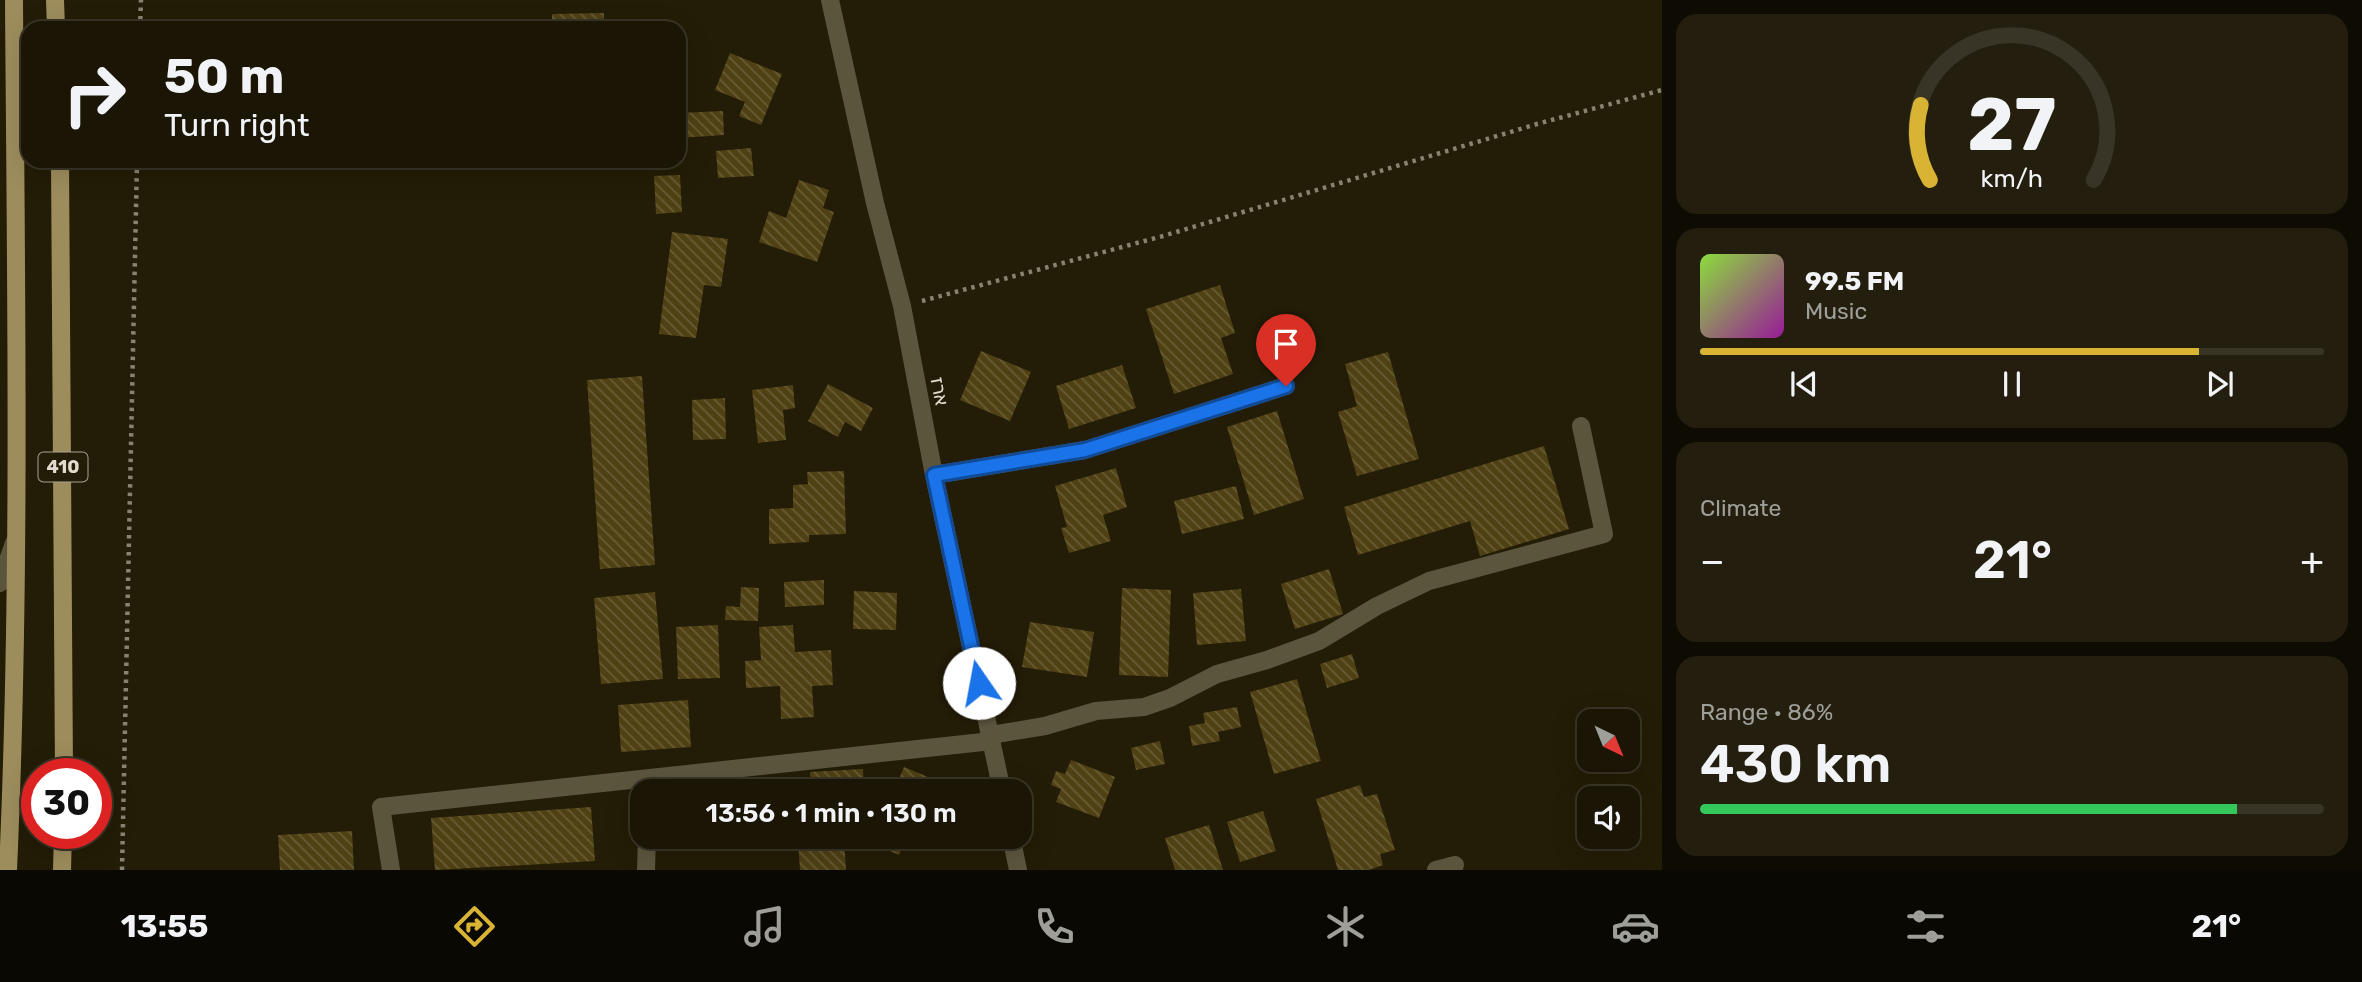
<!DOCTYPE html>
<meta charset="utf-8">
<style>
body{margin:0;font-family:Rubik,Heebo,sans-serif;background:#231e0e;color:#f1f3f6;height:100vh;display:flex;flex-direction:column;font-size:26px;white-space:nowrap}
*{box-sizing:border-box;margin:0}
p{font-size:23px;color:#9f9f9a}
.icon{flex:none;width:38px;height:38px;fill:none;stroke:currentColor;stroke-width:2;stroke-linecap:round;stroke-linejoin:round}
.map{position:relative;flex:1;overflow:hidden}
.sheet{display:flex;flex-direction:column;gap:14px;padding:14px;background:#0e0c02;width:700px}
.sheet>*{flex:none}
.hud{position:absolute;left:21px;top:21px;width:665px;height:147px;border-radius:21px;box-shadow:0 7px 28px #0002,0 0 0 2px #383426;background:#1a1504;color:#f1f3f6;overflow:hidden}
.needle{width:46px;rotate:137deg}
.buttons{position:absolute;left:1577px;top:709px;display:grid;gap:14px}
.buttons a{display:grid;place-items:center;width:63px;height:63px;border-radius:14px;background:#1a1504;box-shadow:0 7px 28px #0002,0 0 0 2px #383426;font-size:35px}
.speed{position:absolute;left:21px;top:758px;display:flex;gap:14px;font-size:35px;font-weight:700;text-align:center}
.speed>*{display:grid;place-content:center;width:91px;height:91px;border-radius:50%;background:#1a1504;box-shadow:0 7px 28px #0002,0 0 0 2px #383426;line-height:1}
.speed .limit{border:10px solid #d22;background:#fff;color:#111}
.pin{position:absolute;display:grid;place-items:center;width:60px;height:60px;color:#fff;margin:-72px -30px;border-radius:50% 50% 50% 0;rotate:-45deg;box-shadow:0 0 7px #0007}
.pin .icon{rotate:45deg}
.me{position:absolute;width:77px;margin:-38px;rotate:348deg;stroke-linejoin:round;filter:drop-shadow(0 0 5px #0008)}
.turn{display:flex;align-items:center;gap:24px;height:147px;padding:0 28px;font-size:32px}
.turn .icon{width:91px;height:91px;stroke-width:2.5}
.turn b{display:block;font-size:49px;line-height:60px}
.big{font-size:52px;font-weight:600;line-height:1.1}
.sheet .widget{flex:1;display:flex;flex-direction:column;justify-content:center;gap:10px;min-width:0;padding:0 24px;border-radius:21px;background:#231e0e}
.sheet .dial{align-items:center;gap:0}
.dial svg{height:182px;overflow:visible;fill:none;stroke:#383426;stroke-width:7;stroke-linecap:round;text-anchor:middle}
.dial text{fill:#f1f3f6;stroke:none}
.song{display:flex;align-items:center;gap:21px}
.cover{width:84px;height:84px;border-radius:10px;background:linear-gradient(135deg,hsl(90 70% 55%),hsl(300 70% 35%))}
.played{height:7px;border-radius:4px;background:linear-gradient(90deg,#d9b334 80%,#383426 80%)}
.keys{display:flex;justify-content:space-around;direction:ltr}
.heat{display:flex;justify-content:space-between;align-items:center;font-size:38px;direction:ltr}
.charge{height:10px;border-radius:5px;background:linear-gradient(90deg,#34c759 86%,#383426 0)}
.trip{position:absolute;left:630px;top:779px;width:402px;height:70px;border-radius:21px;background:#1a1504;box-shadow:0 7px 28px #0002,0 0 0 2px #383426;font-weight:600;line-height:70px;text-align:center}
.dock{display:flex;height:112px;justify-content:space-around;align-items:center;background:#0a0802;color:#9f9f9a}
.dock .icon{width:49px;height:49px}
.dock .on{color:#d9b334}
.dock b{font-size:32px;color:#f1f3f6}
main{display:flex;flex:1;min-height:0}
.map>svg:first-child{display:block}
.building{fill:url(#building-back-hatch)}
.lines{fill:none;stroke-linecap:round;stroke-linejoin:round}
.path{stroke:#888271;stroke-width:4.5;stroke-dasharray:3.5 5;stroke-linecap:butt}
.lane{stroke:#5c553e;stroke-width:18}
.street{stroke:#5c553e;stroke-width:18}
.primary{stroke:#9d8d5d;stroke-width:18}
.route-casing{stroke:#114b97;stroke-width:18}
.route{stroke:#1a73e8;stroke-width:12}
.labels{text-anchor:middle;stroke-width:7;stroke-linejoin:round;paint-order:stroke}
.shield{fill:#231c06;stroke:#a8a293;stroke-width:2}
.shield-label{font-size:18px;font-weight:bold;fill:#e1dccf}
.street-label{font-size:19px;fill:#e1dccf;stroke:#231c06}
</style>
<main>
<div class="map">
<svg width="1662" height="870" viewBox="0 0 1662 870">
<defs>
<pattern id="building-back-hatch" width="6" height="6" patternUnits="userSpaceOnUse" patternTransform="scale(1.75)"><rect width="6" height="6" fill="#4f4114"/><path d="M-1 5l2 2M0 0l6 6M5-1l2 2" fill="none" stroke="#685c35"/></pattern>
</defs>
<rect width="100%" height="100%" fill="#231c06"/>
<!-- building -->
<path class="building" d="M 604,13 L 604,28 L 552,28 L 552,14 Z
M 730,53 L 782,74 L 761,125 L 739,116 L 745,102 L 715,90 Z
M 723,111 L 724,135 L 679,138 L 679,113 Z
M 751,148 L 754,176 L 718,178 L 716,151 Z
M 680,175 L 682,212 L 656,214 L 654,176 Z
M 799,180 L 829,190 L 823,208 L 834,212 L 817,262 L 759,242 L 769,211 L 786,218 Z
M 672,232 L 728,239 L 721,287 L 704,285 L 696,338 L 659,334 Z
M 1220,285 L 1235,333 L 1221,338 L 1233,374 L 1174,394 L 1146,309 Z
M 981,351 L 1031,372 L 1010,421 L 960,400 Z
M 1388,352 L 1419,459 L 1357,476 L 1338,412 L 1357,406 L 1345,364 Z
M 1122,365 L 1136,408 L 1069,429 L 1056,386 Z
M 642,376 L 655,565 L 600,569 L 587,380 Z
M 828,384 L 873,408 L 861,431 L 845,422 L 838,437 L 808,421 Z
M 793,385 L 795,408 L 783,410 L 786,440 L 758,443 L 752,390 Z
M 725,398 L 726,439 L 693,440 L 692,400 Z
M 1277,411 L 1304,499 L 1254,515 L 1227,427 Z
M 1544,446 L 1569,529 L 1480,556 L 1470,521 L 1358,555 L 1344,507 Z
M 1116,468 L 1127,507 L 1103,515 L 1111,541 L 1069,553 L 1061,528 L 1067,527 L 1055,486 Z
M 844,471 L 846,534 L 809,535 L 809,542 L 769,544 L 769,509 L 793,508 L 793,485 L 808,484 L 807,472 Z
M 1236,486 L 1244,519 L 1182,534 L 1174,501 Z
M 1329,569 L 1343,614 L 1295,629 L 1281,584 Z
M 824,580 L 824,605 L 785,607 L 784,582 Z
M 741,587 L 759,588 L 758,621 L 725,620 L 726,606 L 740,607 Z
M 1122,588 L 1171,590 L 1168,677 L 1119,675 Z
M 1241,589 L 1246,641 L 1197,645 L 1193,593 Z
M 854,591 L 897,593 L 896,630 L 853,629 Z
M 655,592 L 663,679 L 601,684 L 594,598 Z
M 1030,622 L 1094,632 L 1087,677 L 1022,667 Z
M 718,625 L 720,678 L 678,679 L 676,627 Z
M 793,625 L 795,652 L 831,650 L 833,685 L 812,686 L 814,717 L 781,719 L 780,686 L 746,688 L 745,661 L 761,660 L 759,627 Z
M 1352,654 L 1359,678 L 1327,688 L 1320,664 Z
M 1297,679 L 1321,761 L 1274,774 L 1250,692 Z
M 688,700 L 691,747 L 621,752 L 618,705 Z
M 1237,707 L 1241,727 L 1218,732 L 1220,741 L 1192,746 L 1189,726 L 1205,723 L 1203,713 Z
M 1160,741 L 1165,764 L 1136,770 L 1131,748 Z
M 1071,760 L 1115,777 L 1099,818 L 1056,802 L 1061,789 L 1051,785 L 1056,771 L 1065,774 Z
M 904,767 L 928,777 L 924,785 L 938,791 L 894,791 Z
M 863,769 L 864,791 L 811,791 L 810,772 Z
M 1360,785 L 1364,797 L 1377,794 L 1395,850 L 1380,854 L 1383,865 L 1369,870 L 1338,870 L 1316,799 Z
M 591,807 L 595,861 L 435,870 L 431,818 Z
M 1263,811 L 1276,851 L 1240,862 L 1227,822 Z
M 1209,825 L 1223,870 L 1175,870 L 1165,838 Z
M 352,831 L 354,870 L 280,870 L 278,835 Z
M 876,836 L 906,836 L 899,855 L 873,844 Z
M 844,837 L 846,870 L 800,870 L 798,840 Z"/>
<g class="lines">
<!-- path -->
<path class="path" d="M 140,28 L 141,0
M 922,301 L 1163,236 L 1537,124 L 1662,90
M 122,870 L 137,161"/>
<!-- lane -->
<path class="lane" d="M 934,475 L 1085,450 L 1286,386
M 991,735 L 1045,726 L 1096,711 L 1144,707 L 1170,698 L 1217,674 L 1267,660 L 1319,641 L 1377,606 L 1429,581 L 1604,534 L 1581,426
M 391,870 L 381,807 L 992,741
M 646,870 L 647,836
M 1436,870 L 1455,865"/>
<!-- street -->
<path class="street" d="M 830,0 L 875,203 L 902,306 L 934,475 L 1002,791
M 0,583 L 14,543
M 1011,836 L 1018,870"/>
<!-- primary -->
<path class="primary" d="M 55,0 L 56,28
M 60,161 L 64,774
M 8,870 C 21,580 16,290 14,0
M 62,870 L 63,833"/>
</g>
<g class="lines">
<defs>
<path id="route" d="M 979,683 L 934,475 L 1085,450 L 1286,386"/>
</defs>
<!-- route casing -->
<use href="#route" class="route-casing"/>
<!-- route -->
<use href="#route" class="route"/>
</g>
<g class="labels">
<!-- shield labels -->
<rect class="shield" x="38.5" y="452.5" width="49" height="29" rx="5"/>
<g class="shield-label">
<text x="63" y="473">410</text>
</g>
<!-- street labels -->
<g class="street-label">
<text transform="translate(940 391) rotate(79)" y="7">ארז</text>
</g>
</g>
</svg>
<div class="buttons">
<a><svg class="needle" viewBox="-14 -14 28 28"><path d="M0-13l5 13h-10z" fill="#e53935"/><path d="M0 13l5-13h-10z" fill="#9f9f9a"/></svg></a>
<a><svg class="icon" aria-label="sound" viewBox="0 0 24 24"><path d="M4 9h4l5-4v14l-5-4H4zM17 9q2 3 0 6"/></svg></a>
</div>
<div class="speed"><div class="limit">30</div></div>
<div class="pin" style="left:1286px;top:386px;background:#d93025"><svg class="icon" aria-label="arrive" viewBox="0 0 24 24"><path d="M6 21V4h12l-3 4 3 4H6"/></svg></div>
<svg class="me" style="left:979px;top:683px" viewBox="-20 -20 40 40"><circle r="19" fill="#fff"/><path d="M0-13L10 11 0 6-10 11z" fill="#1a73e8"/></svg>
<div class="trip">13:56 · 1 min · 130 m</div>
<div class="hud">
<div class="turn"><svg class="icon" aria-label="right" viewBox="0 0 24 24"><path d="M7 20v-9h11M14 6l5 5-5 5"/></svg><div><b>50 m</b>Turn right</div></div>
</div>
</div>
<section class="sheet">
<div class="widget dial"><svg viewBox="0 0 100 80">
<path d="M14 69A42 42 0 1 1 86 69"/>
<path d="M14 69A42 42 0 0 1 10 36" stroke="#d9b334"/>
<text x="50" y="56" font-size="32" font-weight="700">27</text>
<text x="50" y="72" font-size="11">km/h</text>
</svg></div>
<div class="widget">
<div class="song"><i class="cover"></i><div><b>99.5 FM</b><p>Music</p></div></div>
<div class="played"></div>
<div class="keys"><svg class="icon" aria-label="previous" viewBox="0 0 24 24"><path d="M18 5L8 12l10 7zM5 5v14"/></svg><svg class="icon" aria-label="pause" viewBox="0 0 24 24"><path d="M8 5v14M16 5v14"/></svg><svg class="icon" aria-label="next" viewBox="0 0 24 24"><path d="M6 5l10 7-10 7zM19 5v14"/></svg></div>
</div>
<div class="widget"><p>Climate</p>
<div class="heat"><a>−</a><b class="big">21°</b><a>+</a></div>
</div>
<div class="widget"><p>Range · 86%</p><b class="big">430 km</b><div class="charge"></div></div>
</section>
</main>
<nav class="dock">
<b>13:55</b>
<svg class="icon on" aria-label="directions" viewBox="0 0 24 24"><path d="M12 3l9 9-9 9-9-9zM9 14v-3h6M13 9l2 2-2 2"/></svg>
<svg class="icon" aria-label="music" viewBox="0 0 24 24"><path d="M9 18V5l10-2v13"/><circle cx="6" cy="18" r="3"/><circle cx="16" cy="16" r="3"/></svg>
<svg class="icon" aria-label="phone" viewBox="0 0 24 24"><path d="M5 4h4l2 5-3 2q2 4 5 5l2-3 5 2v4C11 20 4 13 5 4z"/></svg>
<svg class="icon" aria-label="climate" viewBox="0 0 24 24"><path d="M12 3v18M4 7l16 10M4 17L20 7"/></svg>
<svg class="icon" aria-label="car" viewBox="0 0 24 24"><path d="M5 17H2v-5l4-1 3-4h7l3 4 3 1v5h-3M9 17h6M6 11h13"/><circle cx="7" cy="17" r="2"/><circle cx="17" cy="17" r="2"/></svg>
<svg class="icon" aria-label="filters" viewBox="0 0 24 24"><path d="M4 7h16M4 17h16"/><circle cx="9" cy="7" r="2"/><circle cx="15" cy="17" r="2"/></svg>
<b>21°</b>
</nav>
